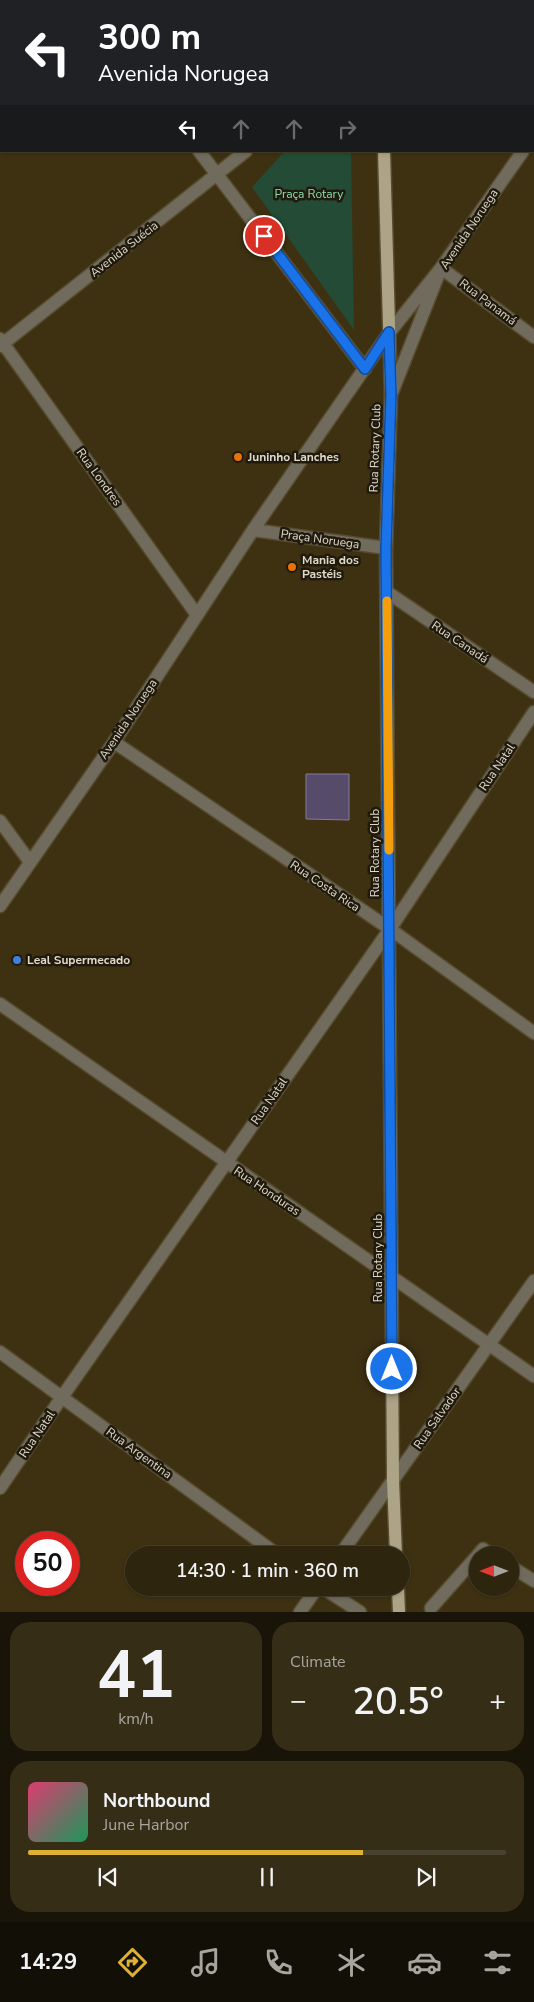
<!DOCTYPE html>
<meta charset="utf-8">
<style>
body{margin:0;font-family:"Nunito Sans",sans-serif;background:#362d17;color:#f1f3f6;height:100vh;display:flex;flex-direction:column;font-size:19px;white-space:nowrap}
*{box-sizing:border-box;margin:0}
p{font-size:16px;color:#a7a59e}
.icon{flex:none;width:28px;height:28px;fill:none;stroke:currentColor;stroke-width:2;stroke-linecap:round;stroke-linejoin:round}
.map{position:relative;height:1612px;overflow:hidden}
.drawer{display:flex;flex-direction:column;gap:10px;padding:10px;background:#191408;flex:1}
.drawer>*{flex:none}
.hud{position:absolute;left:0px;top:0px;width:535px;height:152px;box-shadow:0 1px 4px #0004,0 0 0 1px #49422e;background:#202124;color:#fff;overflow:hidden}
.needle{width:32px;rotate:270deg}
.controls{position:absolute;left:469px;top:1546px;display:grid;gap:10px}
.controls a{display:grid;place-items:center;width:50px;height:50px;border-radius:50%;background:#2e250e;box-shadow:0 1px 4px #0004,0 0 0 1px #49422e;font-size:25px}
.speed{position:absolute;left:15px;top:1531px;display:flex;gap:10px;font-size:25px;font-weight:700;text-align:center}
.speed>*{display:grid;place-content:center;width:65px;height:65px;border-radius:50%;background:#2e250e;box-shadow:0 1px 4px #0004,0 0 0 1px #49422e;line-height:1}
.speed .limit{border:8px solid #d22;background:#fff;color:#111}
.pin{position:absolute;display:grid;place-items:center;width:42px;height:42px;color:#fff;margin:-21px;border:2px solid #fff;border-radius:50%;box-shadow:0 1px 5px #0007}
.me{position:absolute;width:55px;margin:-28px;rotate:0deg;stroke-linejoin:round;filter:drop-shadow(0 0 4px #0008)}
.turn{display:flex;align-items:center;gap:18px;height:105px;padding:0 15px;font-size:22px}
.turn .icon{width:65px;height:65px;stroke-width:2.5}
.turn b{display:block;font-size:35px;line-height:42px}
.lanes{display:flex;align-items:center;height:48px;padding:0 15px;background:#0003;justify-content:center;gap:25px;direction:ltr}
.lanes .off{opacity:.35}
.big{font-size:38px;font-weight:600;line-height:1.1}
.drawer .tile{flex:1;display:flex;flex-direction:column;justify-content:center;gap:8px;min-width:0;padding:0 18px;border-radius:20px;background:#362d17}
.drawer .dial{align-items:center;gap:0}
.dial b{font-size:65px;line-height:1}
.song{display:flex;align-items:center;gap:15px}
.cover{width:60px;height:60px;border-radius:8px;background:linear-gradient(135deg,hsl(340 70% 55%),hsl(150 70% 35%))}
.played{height:5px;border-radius:2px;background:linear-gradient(90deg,#deb133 70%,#49422e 70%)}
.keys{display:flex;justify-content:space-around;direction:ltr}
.heat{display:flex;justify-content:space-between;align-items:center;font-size:28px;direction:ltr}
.drawer .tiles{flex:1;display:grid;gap:10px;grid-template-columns:1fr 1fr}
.tile:last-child{grid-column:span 2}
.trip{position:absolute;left:125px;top:1546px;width:285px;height:50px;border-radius:25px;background:#2e250e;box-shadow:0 1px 4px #0004,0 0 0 1px #49422e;font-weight:600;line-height:50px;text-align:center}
.dock{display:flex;height:80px;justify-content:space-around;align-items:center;background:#120f06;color:#a7a59e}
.dock .icon{width:35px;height:35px}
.dock .selected{color:#deb133}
.dock b{font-size:22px;color:#f1f3f6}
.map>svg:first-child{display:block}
.green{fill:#234b35}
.building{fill:#564b69;stroke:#867b9b}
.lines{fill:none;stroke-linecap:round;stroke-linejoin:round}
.minor-casing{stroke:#584c2f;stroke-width:15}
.major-casing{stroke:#584c2f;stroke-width:15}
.minor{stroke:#706b5d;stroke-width:12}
.major{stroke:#ada386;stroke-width:12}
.route-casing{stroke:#114b97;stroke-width:12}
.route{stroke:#1a73e8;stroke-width:9}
.slow{stroke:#f59e0b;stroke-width:9}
.food-dot{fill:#e8710a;stroke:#1f1a0d;stroke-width:2}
.shop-dot{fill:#3f7fe0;stroke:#1f1a0d;stroke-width:2}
.labels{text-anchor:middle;stroke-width:5;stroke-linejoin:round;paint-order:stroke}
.park-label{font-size:12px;fill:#8ddeae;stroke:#1f1a0d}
.street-label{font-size:12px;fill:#e1d9c8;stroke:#1f1a0d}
.poi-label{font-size:12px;font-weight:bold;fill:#e1d9c8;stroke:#1f1a0d;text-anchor:start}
</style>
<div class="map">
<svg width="534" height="1612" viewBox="0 0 534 1612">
<rect width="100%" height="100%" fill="#3e3112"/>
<!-- green -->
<path class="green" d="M 285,151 L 351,151 L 354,330 L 252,187 Z"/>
<!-- building -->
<path class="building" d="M 306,774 L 349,774 L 349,820 L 306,819 Z"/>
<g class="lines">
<defs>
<path id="minor" d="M 88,0 L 89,1
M 534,136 L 534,135
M 199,151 L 365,369
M 441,268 L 534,337
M 0,339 L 197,615
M 0,346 L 246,151
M 391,395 L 441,268 L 523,151
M 253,530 L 386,548
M 387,592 L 534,692
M 114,742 L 390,929 L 534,1033
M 0,821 L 30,862
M 0,906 L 114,742 L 253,530 L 389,333 L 441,268
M 0,1004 L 534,1376
M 0,1352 L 278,1555
M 0,1488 L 62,1397 L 390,929 L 534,712
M 340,1555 L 534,1281
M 478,1555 L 483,1549 L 492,1555
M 510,1566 L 534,1581
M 323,1588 L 360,1612
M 431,1608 L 478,1555
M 300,1612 L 317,1588"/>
<path id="major" d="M 379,0 L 379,1
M 384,151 L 391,395 L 386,548 L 393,1480 L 396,1555
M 398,1588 L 399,1612"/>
</defs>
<!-- minor casing -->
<use href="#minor" class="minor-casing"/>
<!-- major casing -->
<use href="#major" class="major-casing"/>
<!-- minor -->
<use href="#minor" class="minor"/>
<!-- major -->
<use href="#major" class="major"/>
</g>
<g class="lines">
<defs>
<path id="route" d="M 264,236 L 365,369 L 389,332 L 391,395 L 386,548 L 392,1369"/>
</defs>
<!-- route casing -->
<use href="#route" class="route-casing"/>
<!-- route -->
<use href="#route" class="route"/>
<!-- slow -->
<path class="slow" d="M 387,601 L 389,850"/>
</g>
<!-- markers -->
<g class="food-dot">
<circle cx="238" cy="457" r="5"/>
<circle cx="292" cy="567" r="5"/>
</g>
<circle class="shop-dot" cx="17" cy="960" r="5"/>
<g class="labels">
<!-- park labels -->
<g class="park-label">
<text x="309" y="198">Praça Rotary</text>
</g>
<!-- street labels -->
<g class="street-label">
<text transform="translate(469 229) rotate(-56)" y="4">Avenida Noruega</text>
<text transform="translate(124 249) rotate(-38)" y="4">Avenida Suécia</text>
<text transform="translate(488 302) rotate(37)" y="4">Rua Panamá</text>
<text transform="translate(375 448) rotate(-88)" y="4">Rua Rotary Club</text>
<text transform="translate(99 477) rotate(54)" y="4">Rua Londres</text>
<text transform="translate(320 539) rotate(8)" y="4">Praça Noruega</text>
<text transform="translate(460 642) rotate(34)" y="4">Rua Canadá</text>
<text transform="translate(128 719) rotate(-56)" y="4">Avenida Noruega</text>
<text transform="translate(497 767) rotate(-56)" y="4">Rua Natal</text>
<text transform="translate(375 853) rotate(-90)" y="4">Rua Rotary Club</text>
<text transform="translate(325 886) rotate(34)" y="4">Rua Costa Rica</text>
<text transform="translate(269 1101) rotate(-55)" y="4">Rua Natal</text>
<text transform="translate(267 1191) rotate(34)" y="4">Rua Honduras</text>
<text transform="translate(378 1258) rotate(-90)" y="4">Rua Rotary Club</text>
<text transform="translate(437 1418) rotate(-55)" y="4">Rua Salvador</text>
<text transform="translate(37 1434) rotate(-56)" y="4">Rua Natal</text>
<text transform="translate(139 1453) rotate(36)" y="4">Rua Argentina</text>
</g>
<!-- poi labels -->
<g class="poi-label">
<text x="248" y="461">Juninho Lanches</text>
<text x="302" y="564">Mania dos<tspan x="302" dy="14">Pastéis</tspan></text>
<text x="27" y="964">Leal Supermecado</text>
</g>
</g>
</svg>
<div class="controls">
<a><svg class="needle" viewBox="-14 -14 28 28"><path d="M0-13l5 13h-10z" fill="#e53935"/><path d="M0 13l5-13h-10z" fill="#a7a59e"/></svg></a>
</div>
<div class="speed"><div class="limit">50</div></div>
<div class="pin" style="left:264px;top:236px;background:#d93025"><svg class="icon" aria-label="arrive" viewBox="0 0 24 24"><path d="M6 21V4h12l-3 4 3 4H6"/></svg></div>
<svg class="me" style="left:392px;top:1369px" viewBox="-20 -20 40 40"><circle r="17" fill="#1a73e8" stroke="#fff" stroke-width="3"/><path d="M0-11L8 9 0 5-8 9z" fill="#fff"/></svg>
<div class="trip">14:30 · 1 min · 360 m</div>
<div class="hud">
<div class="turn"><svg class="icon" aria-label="left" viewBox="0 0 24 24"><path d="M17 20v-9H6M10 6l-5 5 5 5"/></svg><div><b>300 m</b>Avenida Norugea</div></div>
<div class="lanes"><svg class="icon" aria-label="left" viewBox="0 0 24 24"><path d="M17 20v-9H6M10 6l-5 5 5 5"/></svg><svg class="icon off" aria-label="ahead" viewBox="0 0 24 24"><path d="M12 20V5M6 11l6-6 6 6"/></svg><svg class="icon off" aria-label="ahead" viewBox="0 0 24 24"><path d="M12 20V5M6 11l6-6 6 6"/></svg><svg class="icon off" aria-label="right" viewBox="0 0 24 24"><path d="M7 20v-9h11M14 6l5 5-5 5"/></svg></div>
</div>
</div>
<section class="drawer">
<div class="tiles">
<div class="tile dial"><b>41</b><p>km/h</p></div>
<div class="tile"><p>Climate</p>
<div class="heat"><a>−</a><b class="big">20.5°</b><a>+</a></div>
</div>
<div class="tile">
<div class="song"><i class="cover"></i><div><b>Northbound</b><p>June Harbor</p></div></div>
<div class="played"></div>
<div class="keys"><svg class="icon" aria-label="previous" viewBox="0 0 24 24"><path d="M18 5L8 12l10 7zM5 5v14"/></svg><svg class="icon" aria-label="pause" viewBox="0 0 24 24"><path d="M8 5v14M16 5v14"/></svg><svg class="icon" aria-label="next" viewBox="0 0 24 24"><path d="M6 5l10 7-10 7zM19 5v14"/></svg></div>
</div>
</div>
</section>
<nav class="dock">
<b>14:29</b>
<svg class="icon selected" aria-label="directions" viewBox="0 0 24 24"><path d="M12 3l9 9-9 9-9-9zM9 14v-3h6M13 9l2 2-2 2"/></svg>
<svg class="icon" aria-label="music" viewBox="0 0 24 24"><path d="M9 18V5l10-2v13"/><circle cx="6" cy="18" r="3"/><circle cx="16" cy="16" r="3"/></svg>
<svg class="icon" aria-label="phone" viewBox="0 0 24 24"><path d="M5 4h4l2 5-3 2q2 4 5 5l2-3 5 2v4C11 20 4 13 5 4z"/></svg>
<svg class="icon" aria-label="climate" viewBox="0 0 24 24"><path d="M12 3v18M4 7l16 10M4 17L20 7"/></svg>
<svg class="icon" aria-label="car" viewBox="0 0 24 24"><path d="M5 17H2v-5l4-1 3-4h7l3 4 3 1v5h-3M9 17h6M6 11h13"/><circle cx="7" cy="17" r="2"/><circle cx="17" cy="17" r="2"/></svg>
<svg class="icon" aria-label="filters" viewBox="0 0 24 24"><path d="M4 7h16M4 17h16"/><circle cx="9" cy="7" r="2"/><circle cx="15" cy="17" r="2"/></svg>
</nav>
